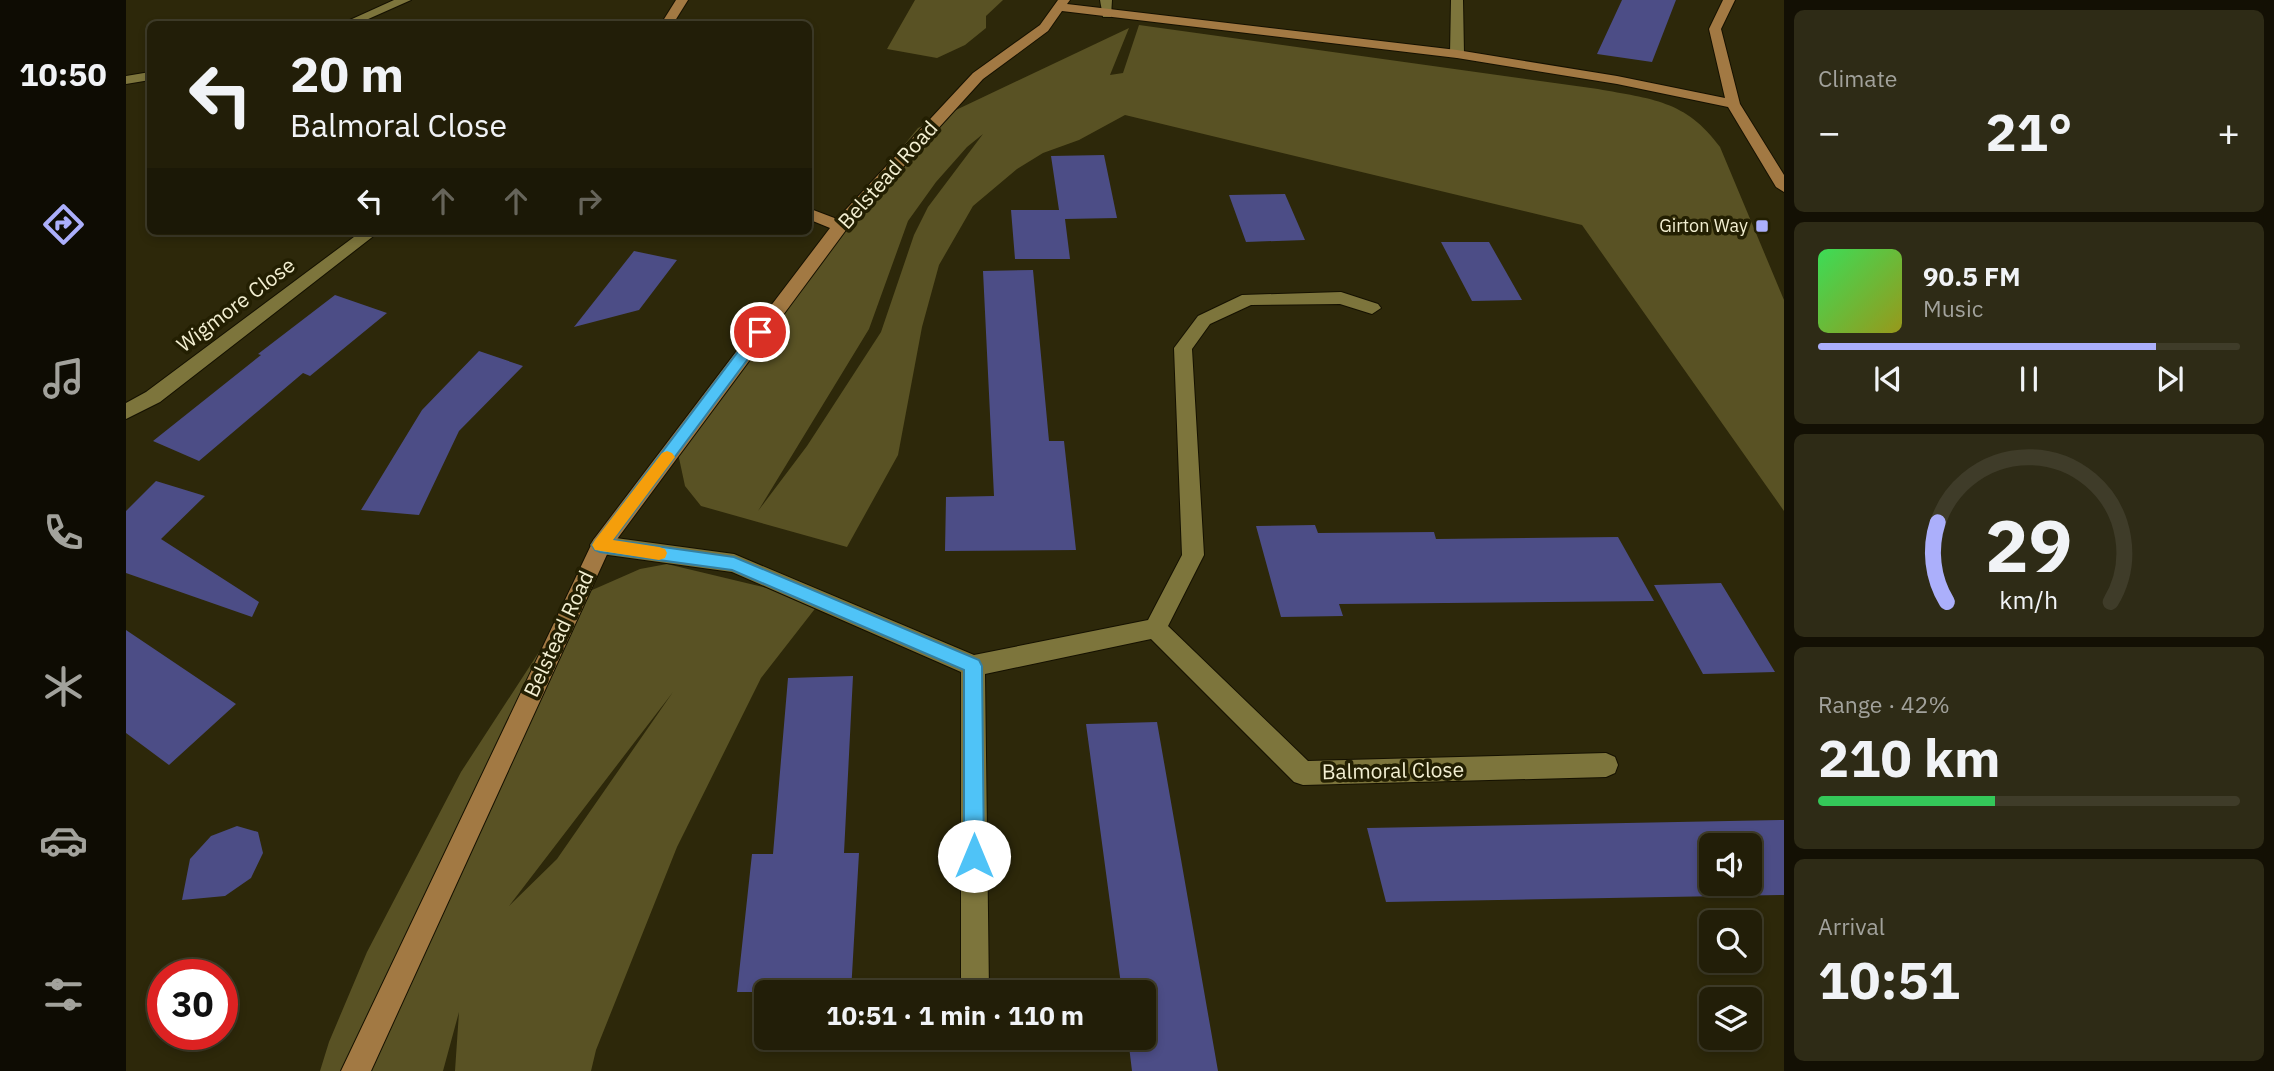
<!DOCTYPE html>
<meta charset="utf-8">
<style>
body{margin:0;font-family:"IBM Plex Sans",sans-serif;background:#2e2b16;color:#f1f3f6;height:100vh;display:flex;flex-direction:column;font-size:26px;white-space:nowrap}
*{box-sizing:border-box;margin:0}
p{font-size:23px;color:#a2a29c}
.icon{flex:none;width:38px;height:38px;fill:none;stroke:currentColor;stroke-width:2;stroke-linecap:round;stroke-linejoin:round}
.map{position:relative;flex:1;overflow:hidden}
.details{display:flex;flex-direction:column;gap:10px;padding:10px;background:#131004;width:490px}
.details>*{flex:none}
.guide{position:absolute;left:21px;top:21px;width:665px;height:214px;border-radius:10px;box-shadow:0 4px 10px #0003,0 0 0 2px #3f3c29;background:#221e08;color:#f1f3f6;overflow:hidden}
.buttons{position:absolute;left:1573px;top:833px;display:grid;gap:14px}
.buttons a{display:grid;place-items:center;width:63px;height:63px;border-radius:10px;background:#221e08;box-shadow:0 4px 10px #0003,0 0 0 2px #3f3c29;font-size:35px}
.speed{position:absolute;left:21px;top:959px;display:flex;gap:14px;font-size:35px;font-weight:700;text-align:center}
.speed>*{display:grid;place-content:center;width:91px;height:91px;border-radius:50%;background:#221e08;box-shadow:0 4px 10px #0003,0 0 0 2px #3f3c29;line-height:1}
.speed .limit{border:10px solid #d22;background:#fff;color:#111}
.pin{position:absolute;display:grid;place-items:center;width:60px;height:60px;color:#fff;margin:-30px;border:4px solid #fff;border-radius:50%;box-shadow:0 2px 7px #0007}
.me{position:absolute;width:77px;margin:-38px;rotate:0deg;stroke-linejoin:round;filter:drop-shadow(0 0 5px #0008)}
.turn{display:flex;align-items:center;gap:24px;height:147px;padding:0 28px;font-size:32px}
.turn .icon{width:91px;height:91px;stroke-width:2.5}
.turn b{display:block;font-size:49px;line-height:60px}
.lanes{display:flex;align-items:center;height:66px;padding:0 28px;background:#0003;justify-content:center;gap:35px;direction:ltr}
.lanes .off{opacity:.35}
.big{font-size:52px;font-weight:700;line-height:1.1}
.details .widget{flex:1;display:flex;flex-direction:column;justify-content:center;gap:10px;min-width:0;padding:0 24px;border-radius:10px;background:#2e2b16}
.details .dial{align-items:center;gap:0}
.dial svg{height:182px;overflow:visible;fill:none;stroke:#3f3c29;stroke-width:7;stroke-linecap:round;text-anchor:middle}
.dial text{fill:#f1f3f6;stroke:none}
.song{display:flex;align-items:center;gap:21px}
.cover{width:84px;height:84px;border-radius:10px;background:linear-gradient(135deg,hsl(130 70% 55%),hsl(60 70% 35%))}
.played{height:7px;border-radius:4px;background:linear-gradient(90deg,#abaffb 80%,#3f3c29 80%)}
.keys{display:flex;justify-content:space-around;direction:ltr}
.heat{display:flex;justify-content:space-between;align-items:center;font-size:38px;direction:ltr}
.charge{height:10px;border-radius:5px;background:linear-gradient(90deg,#34c759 42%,#3f3c29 0)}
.trip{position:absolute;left:628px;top:980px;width:402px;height:70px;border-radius:10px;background:#221e08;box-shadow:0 4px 10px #0003,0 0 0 2px #3f3c29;font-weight:700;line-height:70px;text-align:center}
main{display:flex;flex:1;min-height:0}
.tab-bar{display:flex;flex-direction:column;width:126px;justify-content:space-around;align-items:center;background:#0e0c03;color:#a2a29c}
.tab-bar .icon{width:49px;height:49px}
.tab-bar .on{color:#abaffb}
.tab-bar b{font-size:32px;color:#f1f3f6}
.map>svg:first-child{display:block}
.green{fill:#595224;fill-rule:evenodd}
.building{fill:#4c4d86;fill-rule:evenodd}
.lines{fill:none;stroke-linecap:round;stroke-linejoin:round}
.lane-casing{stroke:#151100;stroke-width:2}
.street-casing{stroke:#151100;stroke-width:2}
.secondary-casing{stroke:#151100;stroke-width:2}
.lane{fill:#7d753c;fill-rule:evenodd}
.street{fill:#7d753c;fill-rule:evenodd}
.secondary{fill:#a27943;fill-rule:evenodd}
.route{fill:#4fc3f7;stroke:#337fa1;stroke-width:2}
.slow{fill:#f59e0b}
.poi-dot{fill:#abaffb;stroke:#231f02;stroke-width:2.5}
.labels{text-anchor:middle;stroke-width:7;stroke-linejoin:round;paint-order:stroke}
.far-poi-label{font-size:18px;fill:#f3efd2;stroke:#231f02;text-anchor:end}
.street-label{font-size:21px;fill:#f3efd2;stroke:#231f02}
</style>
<main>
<nav class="tab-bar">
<b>10:50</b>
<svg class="icon on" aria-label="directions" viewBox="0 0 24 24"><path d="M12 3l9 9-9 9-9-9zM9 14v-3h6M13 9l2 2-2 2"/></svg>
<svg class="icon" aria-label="music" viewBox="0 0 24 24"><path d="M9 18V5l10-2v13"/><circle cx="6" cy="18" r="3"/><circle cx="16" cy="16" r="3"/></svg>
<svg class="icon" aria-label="phone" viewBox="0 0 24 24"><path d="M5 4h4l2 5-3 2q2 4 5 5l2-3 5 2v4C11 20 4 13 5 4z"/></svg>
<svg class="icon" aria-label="climate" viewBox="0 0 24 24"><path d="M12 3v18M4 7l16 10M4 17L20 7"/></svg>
<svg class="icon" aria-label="car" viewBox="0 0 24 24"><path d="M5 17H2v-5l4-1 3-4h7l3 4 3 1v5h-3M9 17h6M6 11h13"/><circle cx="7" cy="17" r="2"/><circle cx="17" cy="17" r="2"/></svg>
<svg class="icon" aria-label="filters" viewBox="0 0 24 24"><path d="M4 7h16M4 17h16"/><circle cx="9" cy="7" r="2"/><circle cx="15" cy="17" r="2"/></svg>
</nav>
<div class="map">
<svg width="1658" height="1071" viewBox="0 0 1658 1071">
<rect width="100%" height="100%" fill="#2d280a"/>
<!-- green -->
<path class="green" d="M 789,0 L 877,0 L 860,16 L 860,28 L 839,45 L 811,58 L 761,49 Z
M 1013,25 L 1472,89 C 1525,99 1560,100 1594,147 L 1658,300 L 1658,511 L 1456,225 L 999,115 L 953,140 L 917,153 L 891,169 L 847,206 L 813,265 L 796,327 L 772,455 L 721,547 L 575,506 L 559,486 L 550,444 L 637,318 L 792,128 L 1003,28 L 984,75 L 997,73 ZM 857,134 L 802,207 L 788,235 L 755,332 L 681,446 L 632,511 L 743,329 L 782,221 L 810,182 L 841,147 Z
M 541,564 L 695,601 L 635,678 L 551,847 L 470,1050 L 465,1071 L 329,1071 L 333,1012 L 317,1071 L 194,1071 L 203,1042 L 241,952 L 335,772 L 448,598 L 514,569 ZM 547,692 L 431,859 L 383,906 Z"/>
<!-- building -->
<path class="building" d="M 1496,0 L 1550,0 L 1526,62 L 1471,54 Z
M 978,155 L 991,218 L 939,219 L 944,259 L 889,259 L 885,210 L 933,210 L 925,156 Z
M 1159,194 L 1179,240 L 1120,242 L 1103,195 Z
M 1315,242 L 1363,242 L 1396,300 L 1346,301 Z
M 508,251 L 551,260 L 513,310 L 448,327 Z
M 907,270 L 923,441 L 938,441 L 950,550 L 819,551 L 820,497 L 868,496 L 857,271 Z
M 209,295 L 261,313 L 184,376 L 177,373 L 73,461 L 27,441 L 135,355 L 132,354 Z
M 353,351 L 397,366 L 333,431 L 293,515 L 235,510 L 296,410 Z
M 30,481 L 79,496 L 35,539 L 133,602 L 126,617 L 0,573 L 0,511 Z
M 1189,525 L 1192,533 L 1308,532 L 1310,539 L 1492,537 L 1528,601 L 1213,604 L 1217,616 L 1155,617 L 1130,526 Z
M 1595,583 L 1649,672 L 1577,674 L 1528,585 Z
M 0,630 L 110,704 L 43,765 L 0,733 Z
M 727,676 L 718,853 L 733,853 L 725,992 L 611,992 L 626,854 L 647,854 L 662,678 Z
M 1031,722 L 1092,1071 L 1006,1071 L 1002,1038 L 1018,1038 L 1018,992 L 996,992 L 960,724 Z
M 1658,820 L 1658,895 L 1260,902 L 1241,828 ZM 1586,845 L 1624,845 L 1624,884 L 1586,884 Z
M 111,826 L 132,832 L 137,853 L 125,878 L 99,896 L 56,900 L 64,859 L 85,836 Z"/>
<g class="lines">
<defs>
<path id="lane" d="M 974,0 L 986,0 L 985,17 L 977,17 Z"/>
<path id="street" d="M 268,0 L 285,0 L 231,24 L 215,24 Z
M 1325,0 L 1337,0 L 1338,54 L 1331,58 L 1324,54 Z
M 24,72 L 24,80 L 0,84 L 0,76 Z
M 236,231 L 254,231 L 34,402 L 0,419 L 0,403 L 20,392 Z
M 1215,292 L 1252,304 L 1255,308 L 1246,314 L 1214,304 L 1125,305 L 1084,324 L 1066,349 L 1078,555 L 1042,626 L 1182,761 L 1480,753 L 1489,757 L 1492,765 L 1489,773 L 1480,777 L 1177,785 L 1168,782 L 1025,639 L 859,674 L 863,992 L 835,992 L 835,672 L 606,572 L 475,554 L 468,551 L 464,545 L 468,539 L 475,536 L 608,554 L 848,655 L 1022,620 L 1056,555 L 1048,348 L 1072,316 L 1116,295 Z"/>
<path id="secondary" d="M 550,0 L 562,0 L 547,24 L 535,24 Z
M 932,0 L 944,0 L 941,4 L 1331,50 L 1491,76 L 1599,98 L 1583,29 L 1597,0 L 1609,0 L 1595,29 L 1614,104 L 1658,175 L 1658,192 L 1650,187 L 1602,107 L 1491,84 L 1331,58 L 936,11 L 922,31 L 857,79 L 720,230 L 483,550 L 245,1071 L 215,1071 L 468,539 L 704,228 L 682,219 L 682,208 L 711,219 L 847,73 L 914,25 Z"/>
</defs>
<!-- lane casing -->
<use href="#lane" class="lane-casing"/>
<!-- street casing -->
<use href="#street" class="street-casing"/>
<!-- secondary casing -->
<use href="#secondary" class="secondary-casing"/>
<!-- lane -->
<use href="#lane" class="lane"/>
<!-- street -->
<use href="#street" class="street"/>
<!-- secondary -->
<use href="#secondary" class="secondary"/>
</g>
<!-- route -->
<path class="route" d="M 634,328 L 639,329 L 639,336 L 487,540 L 608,557 L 853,660 L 856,666 L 858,856 L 855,863 L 848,866 L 841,863 L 838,856 L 838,670 L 606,570 L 474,552 L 469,550 L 466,545 L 629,329 Z"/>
<!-- slow -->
<path class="slow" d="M 541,451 L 546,453 L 549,457 L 546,461 L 487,540 L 533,547 L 539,549 L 541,553 L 539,558 L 533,560 L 469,550 L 466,545 L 469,540 L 536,453 Z"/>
<!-- markers -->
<rect class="poi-dot" x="1629" y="219" width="14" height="14" rx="3.5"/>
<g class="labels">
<!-- far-poi labels -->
<g class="far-poi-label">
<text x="1622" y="232">Girton Way</text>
</g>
<!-- street labels -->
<g class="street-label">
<text transform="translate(762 175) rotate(-48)" y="7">Belstead Road</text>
<text transform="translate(110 305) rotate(-37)" y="7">Wigmore Close</text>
<text transform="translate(433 634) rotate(-65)" y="7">Belstead Road</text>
<text transform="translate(1267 771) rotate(-1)" y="7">Balmoral Close</text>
</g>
</g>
</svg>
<div class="buttons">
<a><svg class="icon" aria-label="sound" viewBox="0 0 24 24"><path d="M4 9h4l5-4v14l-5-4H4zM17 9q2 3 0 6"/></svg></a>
<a><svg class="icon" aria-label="search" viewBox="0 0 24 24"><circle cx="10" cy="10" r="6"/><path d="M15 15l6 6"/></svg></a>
<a><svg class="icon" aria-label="layers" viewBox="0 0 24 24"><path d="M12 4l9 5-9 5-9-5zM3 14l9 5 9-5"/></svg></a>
</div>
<div class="speed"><div class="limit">30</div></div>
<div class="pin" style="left:634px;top:332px;background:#d93025"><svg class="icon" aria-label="arrive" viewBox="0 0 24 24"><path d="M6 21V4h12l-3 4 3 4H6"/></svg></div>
<svg class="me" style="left:848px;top:856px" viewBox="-20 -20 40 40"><circle r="19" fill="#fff"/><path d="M0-13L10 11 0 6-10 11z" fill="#4fc3f7"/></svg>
<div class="trip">10:51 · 1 min · 110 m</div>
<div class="guide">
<div class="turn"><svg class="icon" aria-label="left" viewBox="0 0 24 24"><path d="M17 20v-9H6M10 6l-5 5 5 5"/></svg><div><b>20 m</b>Balmoral Close</div></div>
<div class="lanes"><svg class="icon" aria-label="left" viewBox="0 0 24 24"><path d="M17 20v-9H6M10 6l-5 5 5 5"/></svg><svg class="icon off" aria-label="ahead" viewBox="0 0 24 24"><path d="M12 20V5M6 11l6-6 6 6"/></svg><svg class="icon off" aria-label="ahead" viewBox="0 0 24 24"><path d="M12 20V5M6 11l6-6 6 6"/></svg><svg class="icon off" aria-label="right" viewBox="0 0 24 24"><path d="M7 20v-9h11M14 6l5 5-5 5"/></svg></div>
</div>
</div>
<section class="details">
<div class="widget"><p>Climate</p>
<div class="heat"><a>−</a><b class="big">21°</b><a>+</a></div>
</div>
<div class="widget">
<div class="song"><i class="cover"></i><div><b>90.5 FM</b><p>Music</p></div></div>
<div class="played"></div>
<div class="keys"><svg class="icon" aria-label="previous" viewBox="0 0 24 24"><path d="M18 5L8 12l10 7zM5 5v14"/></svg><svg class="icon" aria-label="pause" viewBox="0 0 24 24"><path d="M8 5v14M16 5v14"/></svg><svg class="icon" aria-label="next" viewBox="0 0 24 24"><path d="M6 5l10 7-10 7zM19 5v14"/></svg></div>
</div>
<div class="widget dial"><svg viewBox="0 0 100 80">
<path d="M14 69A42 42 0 1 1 86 69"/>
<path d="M14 69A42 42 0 0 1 10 34" stroke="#abaffb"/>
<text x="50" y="56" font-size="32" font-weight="700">29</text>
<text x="50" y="72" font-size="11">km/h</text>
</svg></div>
<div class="widget"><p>Range · 42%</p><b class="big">210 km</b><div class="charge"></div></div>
<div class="widget"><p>Arrival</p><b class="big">10:51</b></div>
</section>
</main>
